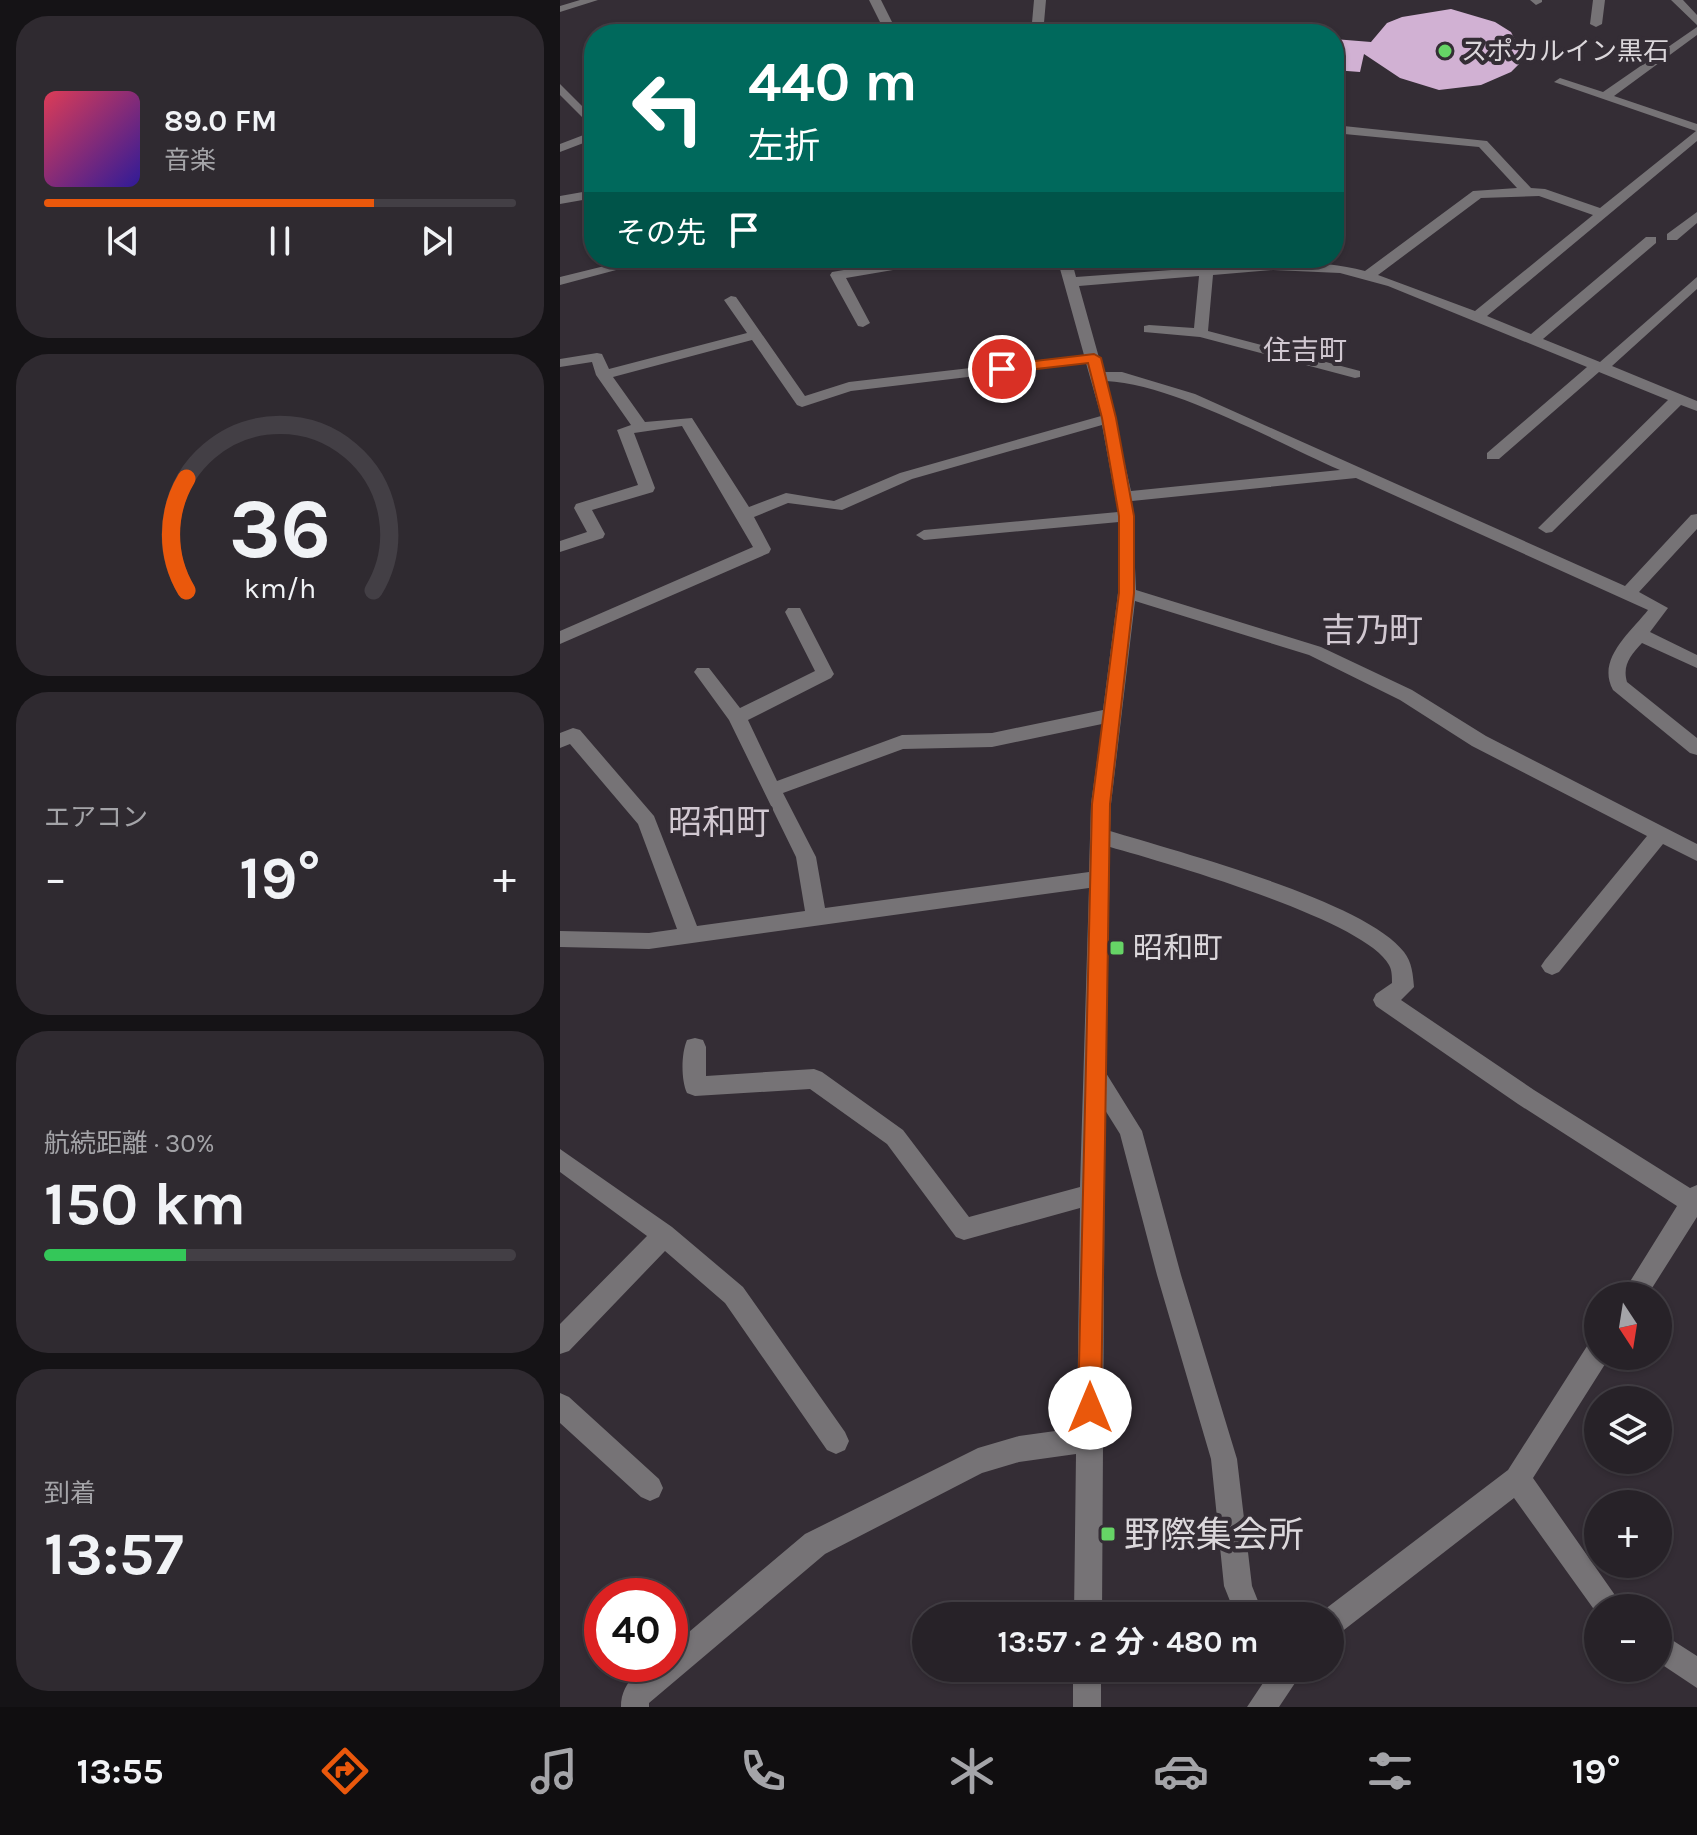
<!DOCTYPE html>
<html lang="ja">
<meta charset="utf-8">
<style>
body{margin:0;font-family:Karla,"Noto Sans JP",sans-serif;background:#2f2a30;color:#f1f3f6;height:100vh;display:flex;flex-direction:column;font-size:30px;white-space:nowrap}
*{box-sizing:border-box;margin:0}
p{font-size:26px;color:#a4a4a8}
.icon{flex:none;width:44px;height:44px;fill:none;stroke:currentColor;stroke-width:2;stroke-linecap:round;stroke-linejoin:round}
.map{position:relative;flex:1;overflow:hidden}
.sheet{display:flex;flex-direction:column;gap:16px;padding:16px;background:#151316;width:560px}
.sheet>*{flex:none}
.guide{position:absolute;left:24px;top:24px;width:760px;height:244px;border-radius:32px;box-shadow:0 2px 6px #0004,0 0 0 2px #433f45;background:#00695c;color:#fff;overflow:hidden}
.needle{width:52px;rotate:168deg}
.controls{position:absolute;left:1024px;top:1282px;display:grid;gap:16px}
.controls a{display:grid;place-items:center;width:88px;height:88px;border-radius:50%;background:#272228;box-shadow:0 2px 6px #0004,0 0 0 2px #433f45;font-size:40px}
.speed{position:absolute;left:24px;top:1578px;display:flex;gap:16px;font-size:40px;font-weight:700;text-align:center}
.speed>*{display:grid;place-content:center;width:104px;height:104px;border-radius:50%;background:#272228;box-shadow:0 2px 6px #0004,0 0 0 2px #433f45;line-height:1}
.speed .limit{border:12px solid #d22;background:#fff;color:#111}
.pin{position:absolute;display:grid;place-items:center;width:68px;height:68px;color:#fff;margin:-34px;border:4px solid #fff;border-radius:50%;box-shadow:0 2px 8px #0007}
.me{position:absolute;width:88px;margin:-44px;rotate:0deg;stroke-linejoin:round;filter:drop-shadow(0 0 6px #0008)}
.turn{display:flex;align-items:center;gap:28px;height:168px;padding:0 32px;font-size:36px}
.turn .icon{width:104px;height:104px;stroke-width:2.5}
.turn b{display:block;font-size:56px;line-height:68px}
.then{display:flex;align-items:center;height:76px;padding:0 32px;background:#0003;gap:16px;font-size:30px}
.big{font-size:60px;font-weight:700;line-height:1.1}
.sheet .tile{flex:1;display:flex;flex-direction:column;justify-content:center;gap:12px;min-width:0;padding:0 28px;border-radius:32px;background:#2f2a30}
.sheet .dial{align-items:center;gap:0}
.dial svg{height:208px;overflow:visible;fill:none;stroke:#433f45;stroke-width:7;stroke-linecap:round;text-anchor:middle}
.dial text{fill:#f1f3f6;stroke:none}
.song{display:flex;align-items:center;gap:24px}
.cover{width:96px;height:96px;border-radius:12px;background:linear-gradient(135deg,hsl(350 70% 55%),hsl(250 70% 35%))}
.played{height:8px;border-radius:4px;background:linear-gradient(90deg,#ea580c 70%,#433f45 70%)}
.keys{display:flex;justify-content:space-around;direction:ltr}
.heat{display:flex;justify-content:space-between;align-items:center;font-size:44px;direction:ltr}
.charge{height:12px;border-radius:6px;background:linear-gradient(90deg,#34c759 30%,#433f45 0)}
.trip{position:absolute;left:352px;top:1602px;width:432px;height:80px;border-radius:40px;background:#272228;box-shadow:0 2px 6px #0004,0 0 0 2px #433f45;font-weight:700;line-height:80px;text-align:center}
.tabs{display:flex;height:128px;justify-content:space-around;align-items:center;background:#100e10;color:#a4a4a8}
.tabs .icon{width:56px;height:56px}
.tabs .on{color:#ea580c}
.tabs b{font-size:36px;color:#f1f3f6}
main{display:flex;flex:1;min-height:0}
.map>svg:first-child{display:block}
.building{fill:#d1b1d3}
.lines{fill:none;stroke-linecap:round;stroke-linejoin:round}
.minor{fill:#767376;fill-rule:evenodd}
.route{fill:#ea580c;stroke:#983908;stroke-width:2}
.poi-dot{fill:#66d466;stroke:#342d35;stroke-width:3}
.labels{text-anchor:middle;stroke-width:8;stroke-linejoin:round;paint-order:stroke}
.far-poi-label{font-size:26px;fill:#dbd7db;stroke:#342d35;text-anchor:start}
.far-quarter-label{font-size:28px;fill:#d1c8d1;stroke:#342d35}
.poi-label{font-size:30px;fill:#dbd7db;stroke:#342d35;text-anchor:start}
.quarter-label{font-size:34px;fill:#d1c8d1;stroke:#342d35}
.near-poi-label{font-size:36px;fill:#dbd7db;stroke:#342d35;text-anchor:start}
</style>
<main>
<section class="sheet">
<div class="tile">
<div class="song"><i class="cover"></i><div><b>89.0 FM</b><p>音楽</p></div></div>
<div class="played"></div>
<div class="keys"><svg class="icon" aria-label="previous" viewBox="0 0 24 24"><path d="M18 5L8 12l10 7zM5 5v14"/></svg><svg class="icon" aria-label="pause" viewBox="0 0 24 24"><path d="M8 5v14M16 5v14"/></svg><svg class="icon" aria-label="next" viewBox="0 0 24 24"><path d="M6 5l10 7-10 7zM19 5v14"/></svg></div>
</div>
<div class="tile dial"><svg viewBox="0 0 100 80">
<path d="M14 69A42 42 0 1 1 86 69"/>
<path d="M14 69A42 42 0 0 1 14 26" stroke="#ea580c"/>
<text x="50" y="56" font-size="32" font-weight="700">36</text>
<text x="50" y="72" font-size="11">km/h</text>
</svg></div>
<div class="tile"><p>エアコン</p>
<div class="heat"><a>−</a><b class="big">19°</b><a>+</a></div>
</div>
<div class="tile"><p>航続距離 · 30%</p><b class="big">150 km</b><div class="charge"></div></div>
<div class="tile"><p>到着</p><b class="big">13:57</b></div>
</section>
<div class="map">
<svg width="1137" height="1707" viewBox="0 0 1137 1707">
<rect width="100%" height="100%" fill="#342d35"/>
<!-- building -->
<path class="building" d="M 891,9 L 935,22 L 951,32 L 962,54 L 960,63 L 951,72 L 921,85 L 879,90 L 840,78 L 804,54 L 800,72 L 774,70 L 774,39 L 811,42 L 827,23 L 842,17 Z"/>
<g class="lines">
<!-- minor -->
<path class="minor" d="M 20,0 L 38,0 L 0,12 L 0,6 Z
M 309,0 L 321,0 L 338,34 L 326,34 Z
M 474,0 L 486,0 L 483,34 L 471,34 Z
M 970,0 L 982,0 L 982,2 L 976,5 Z
M 1033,0 L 1045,0 L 1042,24 L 1036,27 L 1030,24 Z
M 1111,0 L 1123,0 L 1137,15 L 1137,25 Z
M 1137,27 L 1137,35 L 1054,96 L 1137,124 L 1137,141 L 927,316 L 971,334 L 1086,237 L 1096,237 L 1096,243 L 983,339 L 1040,362 L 1137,277 L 1137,289 L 1052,366 L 1137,401 L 1137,411 L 1121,405 L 992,532 L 986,533 L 978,528 L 1108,400 L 1039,372 L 939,459 L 927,459 L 927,453 L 1027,367 L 828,286 L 780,273 L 713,270 L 653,275 L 648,331 L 800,371 L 800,377 L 795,378 L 640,337 L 584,332 L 584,326 L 589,325 L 634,328 L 639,276 L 519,286 L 543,372 L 562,372 L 635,394 L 1065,586 L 1131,515 L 1137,514 L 1137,529 L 1079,592 L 1108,608 L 1090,632 L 1137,655 L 1137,668 L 1082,643 C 1071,655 1062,665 1067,682 L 1137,738 L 1137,755 L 1130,753 L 1053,690 C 1036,659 1071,632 1088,610 L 796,478 L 572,501 L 576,590 L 761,647 L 852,690 L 926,736 L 1137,844 L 1137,861 L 1103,844 L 999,972 L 992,975 L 985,972 L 981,966 L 985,960 L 1087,836 L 912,746 L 840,700 L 749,655 L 575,601 L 551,804 L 550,831 C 615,851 806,901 844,952 C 852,962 853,975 854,987 L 841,1000 L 974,1090 L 1130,1188 L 1137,1185 L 1137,1217 L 1087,1296 L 1061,1296 L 1117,1206 L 958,1104 L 816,1006 L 813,1000 L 816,994 L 832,983 C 832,977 832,970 829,965 C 806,920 603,862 550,847 L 546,1073 L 582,1131 L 621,1275 L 677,1459 L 692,1586 L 704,1616 L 676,1616 L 664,1586 L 651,1459 L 597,1275 L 560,1134 L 545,1110 L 542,1616 L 514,1616 L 516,1454 L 459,1462 L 422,1473 L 265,1554 L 89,1703 L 89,1707 L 61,1707 C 61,1679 85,1664 110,1664 L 110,1648 L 245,1534 L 418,1448 L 459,1436 L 517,1428 L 520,1208 L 404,1240 L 396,1237 L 327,1144 L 250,1089 L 135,1096 L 127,1093 C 121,1080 121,1054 127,1040 L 135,1038 L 143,1040 L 146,1047 L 146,1076 L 254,1069 L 262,1072 L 343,1130 L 409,1217 L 520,1187 L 529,888 L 89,949 L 0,947 L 0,931 L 89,933 L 117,929 L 78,824 L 10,744 L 0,748 L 0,733 L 13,728 L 20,730 L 94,816 L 137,926 L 245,911 L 236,857 L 169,720 L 137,676 L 134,672 L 137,668 L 149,668 L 180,708 L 255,671 L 225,612 L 228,608 L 240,608 L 274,674 L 271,678 L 188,720 L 217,781 L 342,735 L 432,733 L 543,710 L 558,593 L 559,522 L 364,540 L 356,535 L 364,530 L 558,512 L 542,425 L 352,479 L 282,510 L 228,503 L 194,517 L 211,549 L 209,553 L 0,644 L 0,631 L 193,547 L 122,426 L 74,433 L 95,488 L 93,492 L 32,510 L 45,534 L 43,538 L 0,552 L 0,541 L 27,532 L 14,508 L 16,504 L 78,485 L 57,430 L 71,425 L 36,375 L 32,362 L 0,367 L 0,359 L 37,353 L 42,354 L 49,369 L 187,333 L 164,300 L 171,296 L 176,297 L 245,396 L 289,382 L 524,355 L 497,258 L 511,258 L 516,277 L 639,268 L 640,258 L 654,258 L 653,267 C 704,263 755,258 805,271 L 913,191 L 957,188 L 919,147 L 774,133 L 774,125 L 927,141 L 971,188 L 985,189 L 1040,208 L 1136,131 L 994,82 L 1000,78 L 1043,92 ZM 979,196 L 1033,215 L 915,311 L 818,275 L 921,198 ZM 192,340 L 237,405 L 242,407 L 291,391 L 526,363 L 541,416 L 340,473 L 274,501 L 226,493 L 189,507 L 132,418 L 85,422 L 53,377 ZM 546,381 C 613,384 716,442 780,470 L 571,491 ZM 542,724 L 531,804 L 529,872 L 265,908 L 256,857 L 223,793 L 343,749 L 432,747 Z
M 0,84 L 34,118 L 34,129 L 0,95 Z
M 34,131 L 34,139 L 0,152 L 0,144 Z
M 34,190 L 34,198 L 0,204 L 0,196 Z
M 1137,212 L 1137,223 L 1117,240 L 1107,240 L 1107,234 Z
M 77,258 L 101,258 L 0,285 L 0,277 Z
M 355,258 L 387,258 L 380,262 L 286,278 L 310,323 L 303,327 L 298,326 L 270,275 L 272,272 Z
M 0,1149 L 112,1227 L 183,1287 L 285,1432 L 289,1441 L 285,1450 L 276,1454 L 267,1450 L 165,1303 L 105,1251 L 9,1351 L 0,1354 L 0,1324 L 87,1236 L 0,1172 Z
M 1038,1340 L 1038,1356 L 1049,1356 L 1047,1361 L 973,1478 L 1064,1608 L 1038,1608 L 1038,1615 L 954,1498 L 780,1633 L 770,1637 L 770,1616 L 759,1616 L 760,1613 L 948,1470 L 1029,1343 Z
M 0,1393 L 9,1397 L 99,1479 L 103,1488 L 99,1497 L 90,1501 L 81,1497 L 0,1423 Z
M 1098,1631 L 1137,1656 L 1137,1688 L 1098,1662 Z
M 513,1668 L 541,1668 L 541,1707 L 513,1707 Z
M 713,1668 L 745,1668 L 719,1707 L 687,1707 Z"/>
</g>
<!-- route -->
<path class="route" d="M 534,354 L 541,358 L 556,418 L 574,516 L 574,593 L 550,804 L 541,1408 L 538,1416 L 530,1420 L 521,1416 L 518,1408 L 532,804 L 559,593 L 559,516 L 542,418 L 528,363 L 442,373 L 435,369 L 442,365 Z"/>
<!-- markers -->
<g class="poi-dot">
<circle cx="885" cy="51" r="8"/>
<rect x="549" y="940" width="16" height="16" rx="4"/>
<rect x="540" y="1526" width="16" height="16" rx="4"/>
</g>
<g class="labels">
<!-- far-poi labels -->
<g class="far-poi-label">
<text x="901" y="60">スポカルイン黒石</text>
</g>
<!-- far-quarter labels -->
<g class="far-quarter-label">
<text x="745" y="360">住吉町</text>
</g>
<!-- poi labels -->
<g class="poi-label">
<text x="573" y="958">昭和町</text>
</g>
<!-- quarter labels -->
<g class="quarter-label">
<text x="812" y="642">吉乃町</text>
<text x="159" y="834">昭和町</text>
</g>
<!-- near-poi labels -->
<g class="near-poi-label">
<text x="564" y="1547">野際集会所</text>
</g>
</g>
</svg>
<div class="controls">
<a><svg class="needle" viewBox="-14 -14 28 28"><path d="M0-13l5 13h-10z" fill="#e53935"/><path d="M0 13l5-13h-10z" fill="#a4a4a8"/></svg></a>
<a><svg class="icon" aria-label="layers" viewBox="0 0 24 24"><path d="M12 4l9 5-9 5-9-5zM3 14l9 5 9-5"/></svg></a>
<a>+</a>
<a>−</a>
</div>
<div class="speed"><div class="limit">40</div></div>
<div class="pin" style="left:442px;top:369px;background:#d93025"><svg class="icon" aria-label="arrive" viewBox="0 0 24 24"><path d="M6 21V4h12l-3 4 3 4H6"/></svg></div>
<svg class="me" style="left:530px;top:1408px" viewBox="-20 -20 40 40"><circle r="19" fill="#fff"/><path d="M0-13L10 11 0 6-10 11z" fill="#ea580c"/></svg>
<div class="trip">13:57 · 2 分 · 480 m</div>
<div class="guide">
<div class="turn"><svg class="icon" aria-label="left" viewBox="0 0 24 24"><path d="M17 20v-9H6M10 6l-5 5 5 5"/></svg><div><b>440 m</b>左折</div></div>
<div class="then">その先<svg class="icon" aria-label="arrive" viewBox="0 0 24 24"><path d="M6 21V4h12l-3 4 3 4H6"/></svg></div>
</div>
</div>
</main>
<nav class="tabs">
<b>13:55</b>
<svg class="icon on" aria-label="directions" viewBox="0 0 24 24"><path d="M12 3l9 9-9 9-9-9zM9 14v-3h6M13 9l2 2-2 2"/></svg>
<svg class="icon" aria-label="music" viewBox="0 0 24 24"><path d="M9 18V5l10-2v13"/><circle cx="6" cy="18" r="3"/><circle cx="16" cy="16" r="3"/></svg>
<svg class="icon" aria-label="phone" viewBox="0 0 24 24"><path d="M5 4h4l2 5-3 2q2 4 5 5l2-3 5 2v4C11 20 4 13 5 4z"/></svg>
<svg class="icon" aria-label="climate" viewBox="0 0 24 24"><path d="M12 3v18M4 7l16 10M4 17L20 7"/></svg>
<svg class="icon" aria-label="car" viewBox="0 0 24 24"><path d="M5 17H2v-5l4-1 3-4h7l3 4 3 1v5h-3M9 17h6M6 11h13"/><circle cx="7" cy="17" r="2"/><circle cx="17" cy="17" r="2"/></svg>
<svg class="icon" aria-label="filters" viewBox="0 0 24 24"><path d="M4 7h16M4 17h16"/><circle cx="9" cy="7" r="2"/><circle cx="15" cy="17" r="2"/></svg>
<b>19°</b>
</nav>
